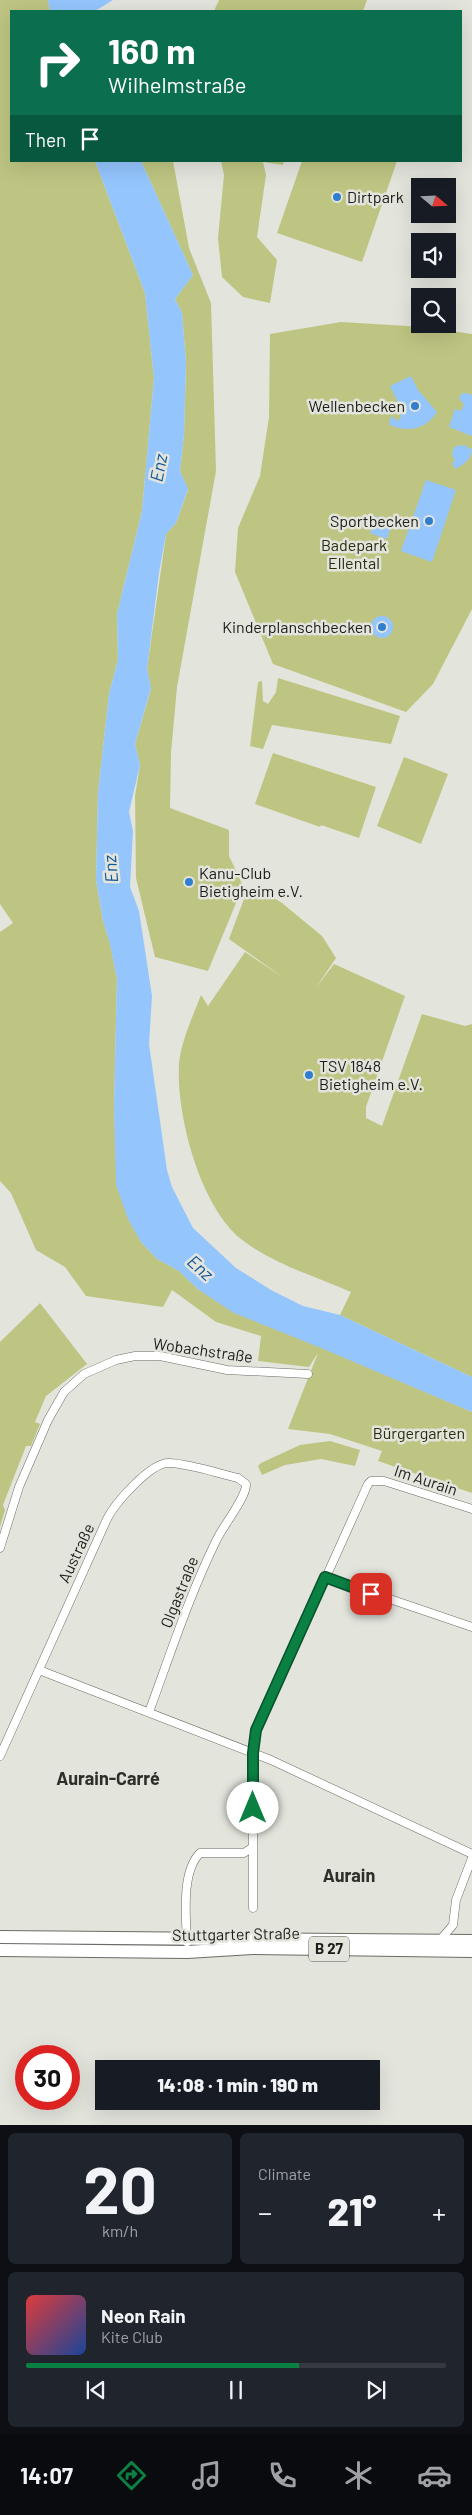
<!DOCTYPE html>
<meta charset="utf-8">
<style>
body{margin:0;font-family:Barlow,sans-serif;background:#20242c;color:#f1f3f6;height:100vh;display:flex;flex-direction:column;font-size:19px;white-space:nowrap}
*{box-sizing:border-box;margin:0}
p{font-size:16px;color:#9ea1a6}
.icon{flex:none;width:28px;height:28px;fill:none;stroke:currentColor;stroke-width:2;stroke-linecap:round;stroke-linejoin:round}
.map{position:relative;height:2125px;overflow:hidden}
.side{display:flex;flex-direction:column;gap:8px;padding:8px;background:#0d0f14;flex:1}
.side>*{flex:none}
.hud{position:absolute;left:10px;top:10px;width:452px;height:152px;border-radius:0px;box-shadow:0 5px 20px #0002;background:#0b6e4f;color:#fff;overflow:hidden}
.needle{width:32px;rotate:109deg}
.buttons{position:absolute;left:411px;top:178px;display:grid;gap:10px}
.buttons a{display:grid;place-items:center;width:45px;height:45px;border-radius:0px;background:#171b24;box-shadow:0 5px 20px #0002;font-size:25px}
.speed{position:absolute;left:15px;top:2045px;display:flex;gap:10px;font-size:25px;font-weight:700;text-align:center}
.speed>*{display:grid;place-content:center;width:65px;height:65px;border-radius:50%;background:#171b24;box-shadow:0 5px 20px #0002;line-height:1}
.speed .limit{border:8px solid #d22;background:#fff;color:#111}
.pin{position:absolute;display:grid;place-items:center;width:42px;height:42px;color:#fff;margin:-21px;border-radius:10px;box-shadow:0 2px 8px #0006}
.me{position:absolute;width:55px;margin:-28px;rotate:0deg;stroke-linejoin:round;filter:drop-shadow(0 0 4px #0008)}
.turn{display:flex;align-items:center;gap:18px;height:105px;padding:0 15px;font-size:22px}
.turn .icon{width:65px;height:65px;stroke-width:2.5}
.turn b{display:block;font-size:35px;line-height:42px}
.then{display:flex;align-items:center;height:48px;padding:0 15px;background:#0003;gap:10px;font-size:19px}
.big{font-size:38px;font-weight:800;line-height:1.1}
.side .widget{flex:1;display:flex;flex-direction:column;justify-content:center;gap:8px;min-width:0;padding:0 18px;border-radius:8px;background:#20242c}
.side .dial{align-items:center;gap:0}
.dial b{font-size:65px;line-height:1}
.song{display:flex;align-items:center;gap:15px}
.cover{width:60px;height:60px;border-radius:8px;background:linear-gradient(135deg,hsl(0 70% 55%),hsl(220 70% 35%))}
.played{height:5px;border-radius:2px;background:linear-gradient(90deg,#0b8043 65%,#363941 65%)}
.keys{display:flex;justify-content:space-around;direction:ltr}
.heat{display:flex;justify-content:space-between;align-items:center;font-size:28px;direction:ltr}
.side .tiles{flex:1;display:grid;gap:8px;grid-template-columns:1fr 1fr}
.widget:last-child{grid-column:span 2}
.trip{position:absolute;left:95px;top:2060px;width:285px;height:50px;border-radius:0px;background:#171b24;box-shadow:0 5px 20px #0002;font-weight:800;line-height:50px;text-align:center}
.tab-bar{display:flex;height:80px;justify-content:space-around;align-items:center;background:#090b0e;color:#9ea1a6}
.tab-bar .icon{width:35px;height:35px}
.tab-bar .selected{color:#0b8043}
.tab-bar b{font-size:22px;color:#f1f3f6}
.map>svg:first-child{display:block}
.green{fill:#bec582}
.water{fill:#94c5fd}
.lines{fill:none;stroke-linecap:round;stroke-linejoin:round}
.street-casing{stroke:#6b6c66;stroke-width:9}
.primary-casing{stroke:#6b6c66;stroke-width:14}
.street{stroke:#fff;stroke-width:8}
.primary{stroke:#fff;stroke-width:12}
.route-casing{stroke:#07532c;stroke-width:12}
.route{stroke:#0b8043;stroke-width:9}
.poi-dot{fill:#307fcf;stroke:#e3e4dc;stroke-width:2}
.labels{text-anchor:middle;stroke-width:5;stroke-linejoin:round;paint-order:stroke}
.shield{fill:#e3e4dc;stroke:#575754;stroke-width:1}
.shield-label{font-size:15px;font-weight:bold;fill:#1b1b19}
.poi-label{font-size:16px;fill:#1b1b19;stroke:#e3e4dc;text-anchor:start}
.park-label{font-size:16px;fill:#2a2d0d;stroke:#e3e4dc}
.street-label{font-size:16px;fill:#1b1b19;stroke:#e3e4dc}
.water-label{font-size:18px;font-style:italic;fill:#0f5698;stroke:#e3e4dc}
.neighbourhood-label{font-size:18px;font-weight:bold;fill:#2e2f29;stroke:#e3e4dc}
</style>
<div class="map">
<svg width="472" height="2125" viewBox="0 0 472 2125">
<rect width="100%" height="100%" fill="#e3e4dc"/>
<!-- green -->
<path class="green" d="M 0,0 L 48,0 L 50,11 L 11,11 L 11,161 L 95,161 L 145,293 L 154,378 L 142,511 L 117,614 L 118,660 L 109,694 L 98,793 L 96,880 L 103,921 L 110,943 L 117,979 L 114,1106 L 117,1185 L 141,1242 L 157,1259 L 179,1271 L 199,1290 L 321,1347 L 472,1412 L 472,1493 L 378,1461 L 382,1451 L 330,1434 L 288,1429 L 318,1353 L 309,1367 L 258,1361 L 261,1336 L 216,1322 L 172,1290 L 163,1307 L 86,1296 L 65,1267 L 36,1250 L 11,1193 L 0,1181 L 0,932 L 13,923 L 0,904 Z
M 219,0 L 367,0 L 363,11 L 214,11 Z
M 141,161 L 173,161 L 189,248 L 211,303 L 216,471 L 177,687 L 171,753 L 170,808 L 229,830 L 229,856 L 243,886 L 208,971 L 155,957 L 136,878 L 135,796 L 140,765 L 135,744 L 151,689 L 147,669 L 166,534 L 176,523 L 188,490 L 180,471 L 184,435 L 186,362 L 182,313 L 175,299 L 193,275 Z
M 221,161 L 284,161 L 283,165 L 263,162 L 266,175 L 257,237 L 277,260 L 270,303 L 243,297 L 222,277 L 218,238 L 224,175 Z
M 302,161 L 397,161 L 362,262 L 277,233 Z
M 341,322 L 424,327 L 472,334 L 472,609 L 433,684 L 406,712 L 273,664 L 235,572 L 238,528 L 260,476 L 269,417 L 270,334 Z
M 278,678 L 400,716 L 391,744 L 272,725 L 263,749 L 250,746 L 258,682 L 262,681 L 263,701 L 268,704 L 276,692 Z
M 273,753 L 376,787 L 359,838 L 321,825 L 320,827 L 255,804 Z
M 404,757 L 448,774 L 421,844 L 377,826 Z
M 251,893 L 266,893 L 282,903 L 322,936 L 336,958 L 315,989 L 334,964 L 405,996 L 366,1107 L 366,1118 L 382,1126 L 422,1014 L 465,1026 L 472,1024 L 472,1377 L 340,1315 L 351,1292 C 315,1276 272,1264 241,1239 C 200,1206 176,1115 179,1064 C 181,1041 193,1016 201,995 L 208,1006 L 245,952 L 285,979 L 229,939 L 244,899 Z
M 40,1303 L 87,1364 L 46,1396 L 35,1422 L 40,1424 L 31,1446 L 26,1446 L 3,1505 L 5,1510 L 0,1527 L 0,1342 Z
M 330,1441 L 360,1450 L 355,1466 L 321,1459 L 285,1465 L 262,1475 L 258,1466 L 261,1463 L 300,1445 Z"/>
<!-- water -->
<path class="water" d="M 48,0 L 113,0 L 95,11 L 50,11 Z
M 95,161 L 141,161 L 193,275 L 175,299 L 182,313 L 186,362 L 184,435 L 180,471 L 188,489 L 176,523 L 166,534 L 159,573 L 147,669 L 151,688 L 135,744 L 140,765 L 129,812 L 133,831 L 130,887 L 139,911 L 152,996 L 149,1044 L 167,1170 L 172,1187 L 193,1228 L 236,1268 L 271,1290 L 303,1306 L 340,1315 L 472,1377 L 472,1412 L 321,1348 L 234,1313 L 199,1290 L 179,1271 L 157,1259 L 141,1242 L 128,1219 L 116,1185 L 114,1106 L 117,979 L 110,944 L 103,921 L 96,880 L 98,793 L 109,694 L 118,660 L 117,614 L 142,511 L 154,378 L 145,293 Z
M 411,376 L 418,390 L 437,412 C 426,429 409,433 390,425 L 389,422 L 392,416 L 397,421 L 401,418 L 397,400 L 390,386 Z
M 466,393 L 472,395 L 472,436 L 449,427 L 455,409 L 461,411 L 464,404 L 459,399 L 461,394 Z
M 461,445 L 462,446 L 465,445 L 469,449 L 472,448 C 472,459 465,464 455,469 L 452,463 L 455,461 L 452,454 L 454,447 Z
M 426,480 L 456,490 L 432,562 L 401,551 Z
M 376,516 L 393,521 L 387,539 L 370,533 Z
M371 627a11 11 0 1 1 22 0a11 11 0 1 1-22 0Z"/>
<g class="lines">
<defs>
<path id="street" d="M 0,1548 L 19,1487 L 48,1420 L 64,1392 L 84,1374 L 116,1360 L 135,1356 L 160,1356 L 227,1370 L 308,1374
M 325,1577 L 472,1627
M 39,1670 L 271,1760 L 472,1854
M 0,1756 L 107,1519 C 115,1503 151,1462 169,1463 C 192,1464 216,1473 238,1478 L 246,1484 C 247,1497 222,1527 216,1541 C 189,1596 170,1655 149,1712
M 253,1908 L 253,1753 L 257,1730 L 368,1484 L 371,1481 L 384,1481 L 472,1509
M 440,1940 L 453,1925 L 456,1900 L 472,1858
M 187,1942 C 186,1917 181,1872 200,1853 L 244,1853 L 253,1847"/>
<path id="primary" d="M 0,1937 L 472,1941
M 0,1950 L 187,1952 L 252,1948 L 472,1951"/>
</defs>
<!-- street casing -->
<use href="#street" class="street-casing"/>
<!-- primary casing -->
<use href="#primary" class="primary-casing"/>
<!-- street -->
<use href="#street" class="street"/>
<!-- primary -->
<use href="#primary" class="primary"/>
</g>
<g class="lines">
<defs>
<path id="route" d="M 253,1808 L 253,1753 L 256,1730 L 325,1577 L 371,1594"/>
</defs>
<!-- route casing -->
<use href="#route" class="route-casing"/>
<!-- route -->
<use href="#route" class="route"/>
</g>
<!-- markers -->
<g class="poi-dot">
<circle cx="337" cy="197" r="5"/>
<circle cx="415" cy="406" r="5"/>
<circle cx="429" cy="521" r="5"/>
<circle cx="382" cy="627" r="5"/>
<circle cx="189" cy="882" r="5"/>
<circle cx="309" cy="1075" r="5"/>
</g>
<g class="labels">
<!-- shield labels -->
<rect class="shield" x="309" y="1936.5" width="40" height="25" rx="4"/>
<g class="shield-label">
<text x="329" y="1954">B 27</text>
</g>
<!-- poi labels -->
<g class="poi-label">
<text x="347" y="203">Dirtpark</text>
<text x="405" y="412" text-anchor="end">Wellenbecken</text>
<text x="419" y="527" text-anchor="end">Sportbecken</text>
<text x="372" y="633" text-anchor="end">Kinderplanschbecken</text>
<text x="199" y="879">Kanu-Club<tspan x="199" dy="18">Bietigheim e.V.</tspan></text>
<text x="319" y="1072">TSV 1848<tspan x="319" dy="18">Bietigheim e.V.</tspan></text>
</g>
<!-- park labels -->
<g class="park-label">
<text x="354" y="551">Badepark<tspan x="354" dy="18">Ellental</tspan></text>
<text x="419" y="1439">Bürgergarten</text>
</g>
<!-- street labels -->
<g class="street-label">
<text transform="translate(203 1350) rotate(8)" y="6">Wobachstraße</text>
<text transform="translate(426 1480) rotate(18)" y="6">Im Aurain</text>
<text transform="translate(76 1553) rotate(-65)" y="6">Austraße</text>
<text transform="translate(179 1592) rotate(-68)" y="6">Olgastraße</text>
<text transform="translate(236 1934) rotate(-1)" y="6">Stuttgarter Straße</text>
</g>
<!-- water labels -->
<g class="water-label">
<text transform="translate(159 468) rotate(-79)" y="6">Enz</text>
<text transform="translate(111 869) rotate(-95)" y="6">Enz</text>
<text transform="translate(200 1268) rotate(42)" y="6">Enz</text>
</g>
<!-- neighbourhood labels -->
<g class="neighbourhood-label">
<text x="108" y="1785">Aurain-Carré</text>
<text x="349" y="1882">Aurain</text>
</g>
</g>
</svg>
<div class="buttons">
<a><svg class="needle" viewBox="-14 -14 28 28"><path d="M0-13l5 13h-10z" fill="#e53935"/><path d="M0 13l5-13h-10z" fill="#9ea1a6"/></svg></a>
<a><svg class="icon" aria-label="sound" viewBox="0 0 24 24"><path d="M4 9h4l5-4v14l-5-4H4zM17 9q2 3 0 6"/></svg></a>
<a><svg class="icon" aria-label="search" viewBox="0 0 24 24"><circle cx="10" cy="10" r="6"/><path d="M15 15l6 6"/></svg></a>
</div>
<div class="speed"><div class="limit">30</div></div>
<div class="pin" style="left:371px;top:1594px;background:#d93025"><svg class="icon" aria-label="arrive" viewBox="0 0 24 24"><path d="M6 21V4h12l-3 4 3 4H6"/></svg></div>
<svg class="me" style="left:253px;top:1808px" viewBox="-20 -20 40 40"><circle r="19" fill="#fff"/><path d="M0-13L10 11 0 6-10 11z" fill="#0b8043"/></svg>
<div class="trip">14:08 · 1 min · 190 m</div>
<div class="hud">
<div class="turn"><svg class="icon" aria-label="right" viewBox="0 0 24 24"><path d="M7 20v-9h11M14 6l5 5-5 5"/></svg><div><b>160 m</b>Wilhelmstraße</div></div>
<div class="then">Then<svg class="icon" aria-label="arrive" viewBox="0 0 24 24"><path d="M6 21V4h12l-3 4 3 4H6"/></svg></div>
</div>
</div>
<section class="side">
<div class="tiles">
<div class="widget dial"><b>20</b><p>km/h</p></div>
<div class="widget"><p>Climate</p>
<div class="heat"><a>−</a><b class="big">21°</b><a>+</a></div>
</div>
<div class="widget">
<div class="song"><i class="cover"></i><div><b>Neon Rain</b><p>Kite Club</p></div></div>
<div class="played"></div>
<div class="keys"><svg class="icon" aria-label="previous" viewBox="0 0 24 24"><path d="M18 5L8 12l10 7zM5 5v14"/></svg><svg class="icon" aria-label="pause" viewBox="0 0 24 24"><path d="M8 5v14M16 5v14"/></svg><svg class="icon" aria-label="next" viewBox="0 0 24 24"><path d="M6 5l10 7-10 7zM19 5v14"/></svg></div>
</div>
</div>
</section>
<nav class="tab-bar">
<b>14:07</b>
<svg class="icon selected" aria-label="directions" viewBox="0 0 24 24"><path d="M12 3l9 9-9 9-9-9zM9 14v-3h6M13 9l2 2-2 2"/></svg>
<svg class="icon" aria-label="music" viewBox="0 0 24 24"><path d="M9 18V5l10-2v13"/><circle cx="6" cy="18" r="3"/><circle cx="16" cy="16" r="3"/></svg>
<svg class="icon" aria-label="phone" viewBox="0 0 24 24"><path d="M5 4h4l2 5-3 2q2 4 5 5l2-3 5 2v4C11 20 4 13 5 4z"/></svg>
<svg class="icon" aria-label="climate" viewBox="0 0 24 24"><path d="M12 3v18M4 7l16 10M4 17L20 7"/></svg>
<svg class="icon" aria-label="car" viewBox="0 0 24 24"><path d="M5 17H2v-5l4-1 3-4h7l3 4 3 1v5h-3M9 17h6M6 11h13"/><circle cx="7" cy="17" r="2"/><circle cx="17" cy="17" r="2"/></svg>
</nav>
